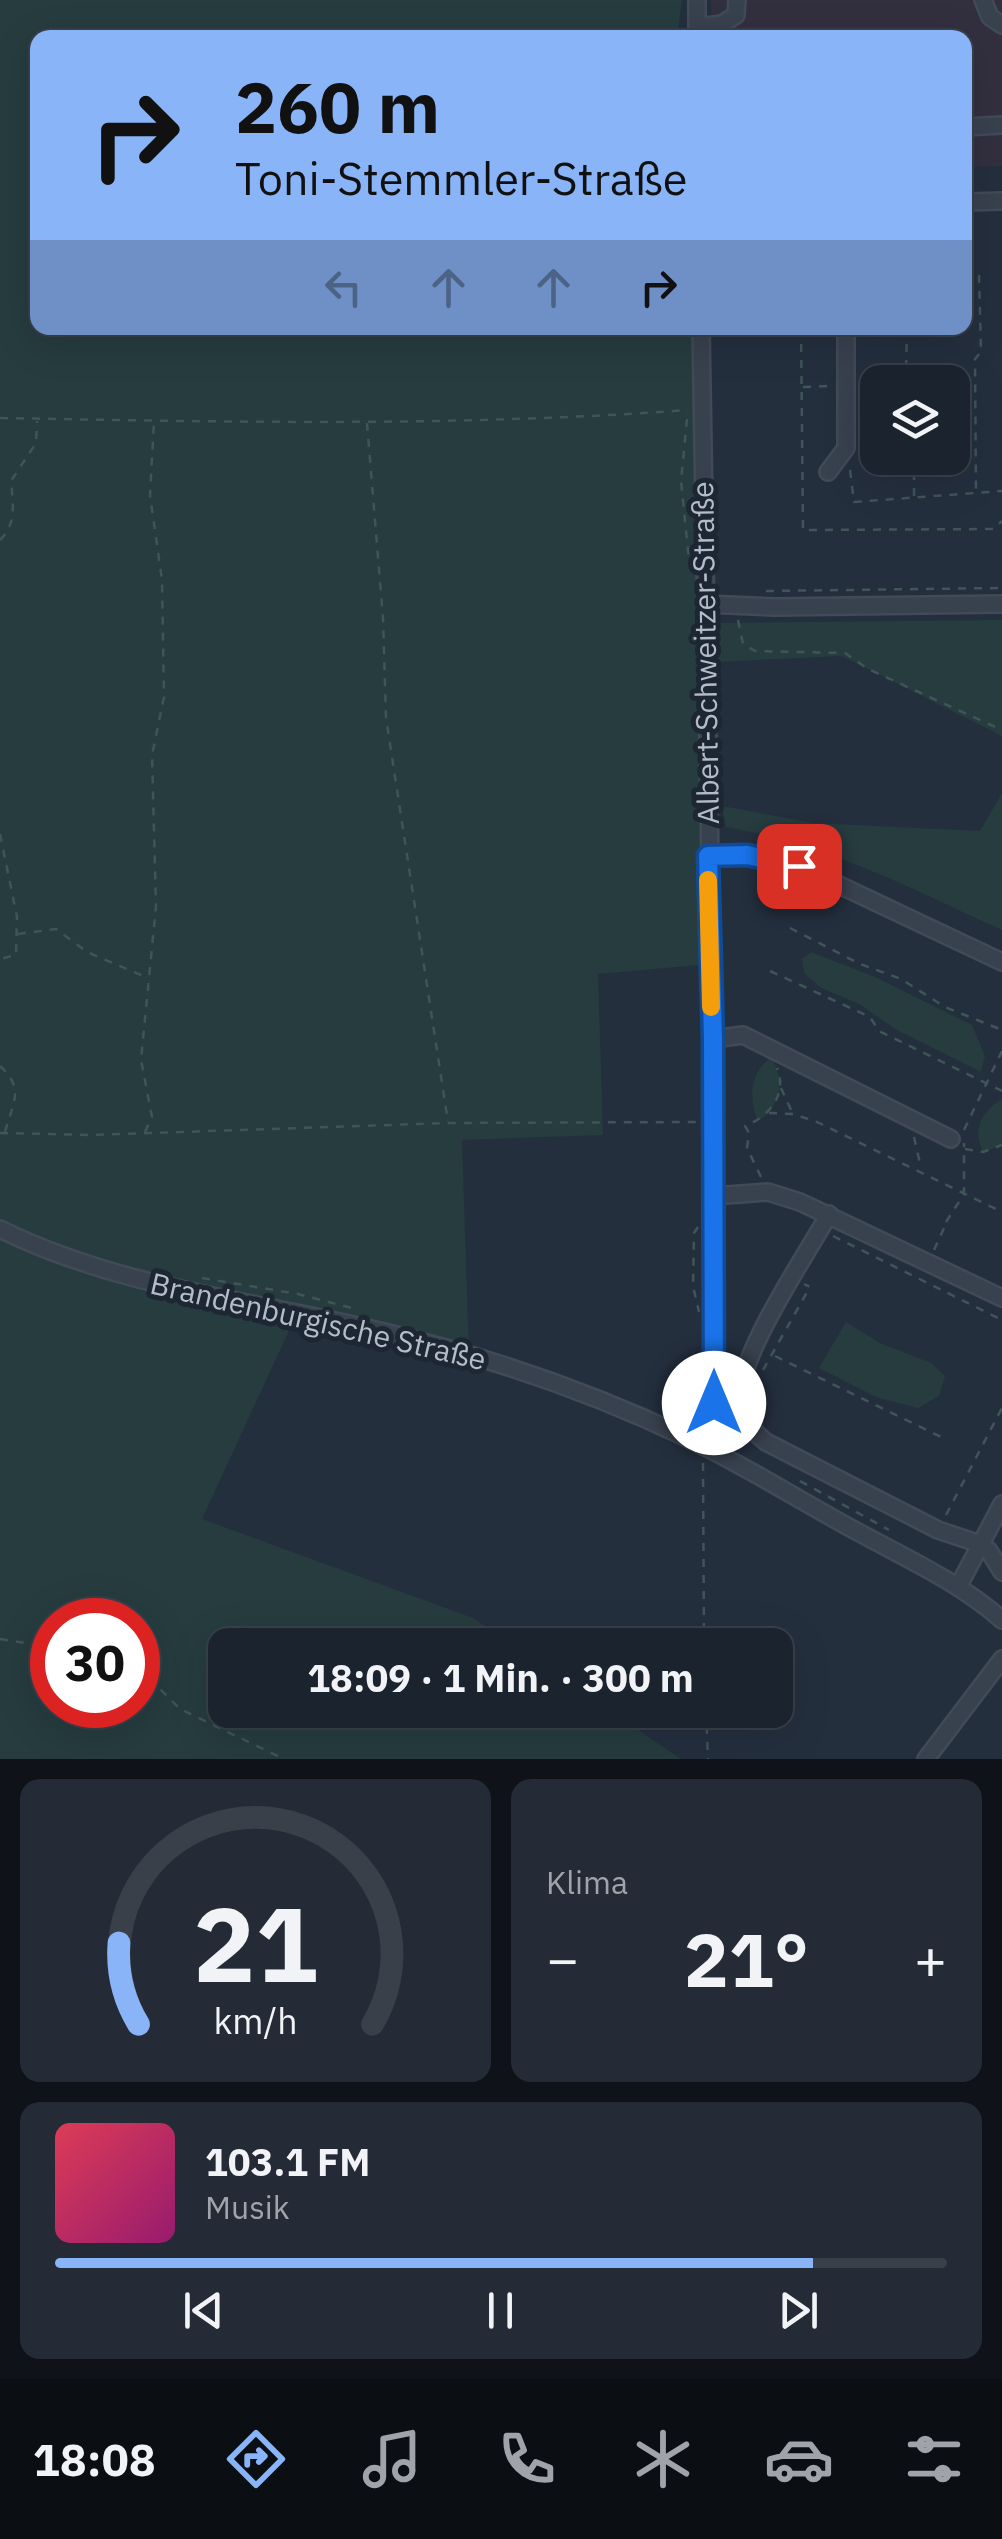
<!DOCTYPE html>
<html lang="de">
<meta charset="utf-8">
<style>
body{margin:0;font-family:"IBM Plex Sans",sans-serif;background:#242b36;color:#f1f3f6;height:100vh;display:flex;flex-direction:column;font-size:38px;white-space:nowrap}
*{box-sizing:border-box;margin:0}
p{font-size:32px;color:#a0a4aa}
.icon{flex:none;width:55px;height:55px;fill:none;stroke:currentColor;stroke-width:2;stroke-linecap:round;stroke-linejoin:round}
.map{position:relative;height:1759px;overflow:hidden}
.details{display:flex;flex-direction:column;gap:20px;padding:20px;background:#0f1319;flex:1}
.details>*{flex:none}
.banner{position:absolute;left:30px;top:30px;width:942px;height:305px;border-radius:20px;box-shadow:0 10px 40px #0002,0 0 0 2px #39404a;background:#8ab4f8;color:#111;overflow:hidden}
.fabs{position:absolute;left:860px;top:365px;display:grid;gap:20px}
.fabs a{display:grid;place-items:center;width:110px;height:110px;border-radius:20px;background:#1b232e;box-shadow:0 10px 40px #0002,0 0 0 2px #39404a;font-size:50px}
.speed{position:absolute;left:30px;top:1598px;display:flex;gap:20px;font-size:50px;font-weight:700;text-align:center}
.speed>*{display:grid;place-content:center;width:130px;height:130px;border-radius:50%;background:#1b232e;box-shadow:0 10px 40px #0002,0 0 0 2px #39404a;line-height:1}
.speed .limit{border:15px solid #d22;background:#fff;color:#111}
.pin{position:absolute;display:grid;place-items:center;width:85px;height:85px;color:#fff;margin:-42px;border-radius:20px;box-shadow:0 5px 15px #0006}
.me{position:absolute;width:110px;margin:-55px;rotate:0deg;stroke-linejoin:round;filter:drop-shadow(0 0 8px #0008)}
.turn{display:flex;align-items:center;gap:35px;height:210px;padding:0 40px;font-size:45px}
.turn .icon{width:130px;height:130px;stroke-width:2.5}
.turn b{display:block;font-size:70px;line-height:85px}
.lanes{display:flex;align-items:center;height:95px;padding:0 40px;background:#0003;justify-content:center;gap:50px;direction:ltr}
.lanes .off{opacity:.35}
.big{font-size:75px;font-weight:800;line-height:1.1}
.details .widget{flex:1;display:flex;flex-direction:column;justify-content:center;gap:15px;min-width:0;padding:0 35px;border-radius:20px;background:#242b36}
.details .dial{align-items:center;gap:0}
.dial svg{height:260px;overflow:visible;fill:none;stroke:#39404a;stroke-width:7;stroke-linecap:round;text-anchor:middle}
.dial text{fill:#f1f3f6;stroke:none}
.song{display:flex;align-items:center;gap:30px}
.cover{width:120px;height:120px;border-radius:15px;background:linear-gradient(135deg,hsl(350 70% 55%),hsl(320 70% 35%))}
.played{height:10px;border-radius:5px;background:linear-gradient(90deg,#8ab4f8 85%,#39404a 85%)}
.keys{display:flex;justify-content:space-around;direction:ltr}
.heat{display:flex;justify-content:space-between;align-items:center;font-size:55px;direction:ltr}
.details .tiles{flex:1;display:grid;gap:20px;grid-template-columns:1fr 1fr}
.widget:last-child{grid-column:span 2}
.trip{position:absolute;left:208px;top:1628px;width:585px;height:100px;border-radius:20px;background:#1b232e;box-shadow:0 10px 40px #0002,0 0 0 2px #39404a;font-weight:800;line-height:100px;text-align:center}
.menu{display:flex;height:160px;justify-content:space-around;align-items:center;background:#0b0e12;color:#a0a4aa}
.menu .icon{width:70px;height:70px}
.menu .current{color:#8ab4f8}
.menu b{font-size:45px;color:#f1f3f6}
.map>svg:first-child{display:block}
.medical{fill:#32303f}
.green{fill:#263c3f;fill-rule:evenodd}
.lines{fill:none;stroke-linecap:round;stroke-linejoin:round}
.minor-casing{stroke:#414a57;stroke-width:20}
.path{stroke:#3f5557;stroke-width:2.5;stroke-dasharray:8 8;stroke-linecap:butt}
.minor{stroke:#38414e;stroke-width:15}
.route-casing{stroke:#114b97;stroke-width:25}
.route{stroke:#1a73e8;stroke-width:18}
.slow{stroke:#f59e0b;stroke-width:18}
.labels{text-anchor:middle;stroke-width:10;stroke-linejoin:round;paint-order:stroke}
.street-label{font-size:30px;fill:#b4bcc9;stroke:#1d2633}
</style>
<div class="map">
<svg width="1002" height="1759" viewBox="0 0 1002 1759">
<rect width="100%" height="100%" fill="#242f3e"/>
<!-- medical -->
<path class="medical" d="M 711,0 L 1002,0 L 1002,166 L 965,167 L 965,38 L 712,37 Z"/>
<!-- green -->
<path class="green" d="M 0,0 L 682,0 L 677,37 L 38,38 L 38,328 L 693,328 L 710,964 L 598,974 L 603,1135 L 462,1140 L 469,1355 L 298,1311 L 202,1519 L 473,1618 L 513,1645 L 225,1645 L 225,1710 L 609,1710 L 681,1759 L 0,1759 ZM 52,1620 L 138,1620 L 138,1705 L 52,1705 Z
M 1002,620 L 1002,736 L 842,656 L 717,662 L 720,623 Z
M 1002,793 L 1002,930 C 908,887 829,845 726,827 L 722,806 L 813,823 L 980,831 Z
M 811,952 L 875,977 L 972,1025 L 985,1056 L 981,1072 L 895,1029 L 861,1005 L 820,987 L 804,973 L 802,959 Z
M 771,1057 C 785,1080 782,1106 758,1121 C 748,1097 750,1073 771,1057 Z
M 1002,1099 L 1002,1145 L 983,1152 C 972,1129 981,1112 1002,1099 Z
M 846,1322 L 880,1343 L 931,1363 L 945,1376 L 939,1396 L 918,1408 L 876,1397 L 819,1368 Z"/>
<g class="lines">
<defs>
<path id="minor" d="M 697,0 L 697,38
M 983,0 L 990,17 L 1002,25
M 697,27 L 722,24 L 736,15 L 737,0
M 965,127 L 1002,125
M 965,202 L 1002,201
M 701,328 L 713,1039 L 715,1403 L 703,1446
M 828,472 L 846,448 L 846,328
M 705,604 L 775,607 L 1002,604
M 708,857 L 747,855 L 799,866 L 1002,962
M 713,1039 L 743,1035 L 951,1139
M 713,1196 L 768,1192 L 800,1202 L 1002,1298
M 829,1214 C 806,1256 734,1360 740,1405 C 743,1423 753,1431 766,1442 L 938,1530 L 980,1544 L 989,1551 L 1002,1572
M 0,1229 C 119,1288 252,1300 380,1331 C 485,1356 589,1391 687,1438 C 742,1464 794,1497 847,1526 C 899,1555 957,1580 1002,1620
M 958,1587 L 1002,1504
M 926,1759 L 1002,1659"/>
</defs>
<!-- minor casing -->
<use href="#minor" class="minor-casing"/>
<!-- path -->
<path class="path" d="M 681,38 L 681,26
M 965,271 L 979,273 L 981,352 L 975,359 L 976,492
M 801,328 L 803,530 L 993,529 L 1002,521
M 907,328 L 906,371 L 915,382
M 803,387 L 830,386
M 0,418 C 229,422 459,427 688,410
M 687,419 L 681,481 L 689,560
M 367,423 L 383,618 L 386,718 L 448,1122
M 850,470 L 854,502 L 1002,491
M 914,496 L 914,458
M 0,540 C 17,524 13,503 11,481 L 36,443 L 37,421
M 766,591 L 1002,588
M 738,620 L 743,644 L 755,651 L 845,653 L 868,669 L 1002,730
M 0,834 L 17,917 L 16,955 L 0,959
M 790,928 L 860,964 L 901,979 L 945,1007 L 1002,1030
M 18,934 L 56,929 L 87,952 L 148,978
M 770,971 L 870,1017 L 879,1031 L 1002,1091
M 0,1066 C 25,1089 13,1102 5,1132
M 781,1088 L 792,1112
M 769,1113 L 793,1114 L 817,1122 L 1002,1212
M 964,1130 L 1002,1051
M 145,1132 L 152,1117 L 141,1060 L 156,906 L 152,755 L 164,697 L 162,580 L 150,495 L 154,421
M 0,1133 L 92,1135 L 448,1123 L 701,1122
M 914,1137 L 921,1168
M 965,1149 L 983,1152 L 1002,1145
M 761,1177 L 747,1148 L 749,1133 L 745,1126 C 769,1117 788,1094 777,1068
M 946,1222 L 964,1194 L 964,1143
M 698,1227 L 694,1233 L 693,1286 L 699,1312
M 833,1236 L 1002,1320
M 934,1250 L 944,1228
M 202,1278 L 298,1294 L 356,1309
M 775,1356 L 941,1437
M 763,1370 L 810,1287 L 804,1284
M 703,1463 L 704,1645
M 800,1481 L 889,1530
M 946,1515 L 1002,1408
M 0,1639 L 52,1647
M 138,1667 L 180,1709 L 284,1759
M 706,1710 L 708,1759"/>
<!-- minor -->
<use href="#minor" class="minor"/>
</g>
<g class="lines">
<defs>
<path id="route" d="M 714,1403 L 713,1039 L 708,856 L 747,855 L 799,866"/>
</defs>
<!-- route casing -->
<use href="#route" class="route-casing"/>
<!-- route -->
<use href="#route" class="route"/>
<!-- slow -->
<path class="slow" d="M 708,880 L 711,1007"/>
</g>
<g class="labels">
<!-- street labels -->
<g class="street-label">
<text transform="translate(706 653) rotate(-91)" y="10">Albert-Schweitzer-Straße</text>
<text transform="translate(318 1322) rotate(13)" y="10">Brandenburgische Straße</text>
</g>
</g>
</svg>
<div class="fabs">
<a><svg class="icon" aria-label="layers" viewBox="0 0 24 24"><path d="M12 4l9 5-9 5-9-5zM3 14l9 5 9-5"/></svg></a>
</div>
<div class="speed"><div class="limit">30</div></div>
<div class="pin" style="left:799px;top:866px;background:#d93025"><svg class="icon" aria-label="arrive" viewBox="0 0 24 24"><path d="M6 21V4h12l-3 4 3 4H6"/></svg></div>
<svg class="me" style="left:714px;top:1403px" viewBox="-20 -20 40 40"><circle r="19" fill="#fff"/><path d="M0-13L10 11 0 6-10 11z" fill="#1a73e8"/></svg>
<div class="trip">18:09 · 1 Min. · 300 m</div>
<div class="banner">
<div class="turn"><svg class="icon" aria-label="right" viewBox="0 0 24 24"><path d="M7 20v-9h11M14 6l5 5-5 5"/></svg><div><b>260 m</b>Toni-Stemmler-Straße</div></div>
<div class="lanes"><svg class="icon off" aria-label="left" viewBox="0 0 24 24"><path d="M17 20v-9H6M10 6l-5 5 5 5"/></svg><svg class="icon off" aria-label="ahead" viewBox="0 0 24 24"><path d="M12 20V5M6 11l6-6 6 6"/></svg><svg class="icon off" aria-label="ahead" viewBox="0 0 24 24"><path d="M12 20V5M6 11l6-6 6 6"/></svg><svg class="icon" aria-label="right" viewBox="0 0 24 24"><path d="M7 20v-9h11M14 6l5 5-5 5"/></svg></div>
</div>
</div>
<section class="details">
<div class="tiles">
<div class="widget dial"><svg viewBox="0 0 100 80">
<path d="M14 69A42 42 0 1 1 86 69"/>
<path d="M14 69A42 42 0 0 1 8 44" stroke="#8ab4f8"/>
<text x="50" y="56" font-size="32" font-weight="700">21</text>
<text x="50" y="72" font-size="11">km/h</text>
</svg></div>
<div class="widget"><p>Klima</p>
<div class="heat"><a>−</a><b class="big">21°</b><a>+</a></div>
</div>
<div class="widget">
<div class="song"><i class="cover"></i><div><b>103.1 FM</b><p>Musik</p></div></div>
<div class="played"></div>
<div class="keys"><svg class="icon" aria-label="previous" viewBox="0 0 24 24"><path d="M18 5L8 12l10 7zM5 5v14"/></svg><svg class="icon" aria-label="pause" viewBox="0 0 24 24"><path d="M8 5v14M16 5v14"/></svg><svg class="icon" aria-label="next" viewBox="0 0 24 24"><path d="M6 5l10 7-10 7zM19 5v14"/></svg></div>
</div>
</div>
</section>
<nav class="menu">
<b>18:08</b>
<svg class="icon current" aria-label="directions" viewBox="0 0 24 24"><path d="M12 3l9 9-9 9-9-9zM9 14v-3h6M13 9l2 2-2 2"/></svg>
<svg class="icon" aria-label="music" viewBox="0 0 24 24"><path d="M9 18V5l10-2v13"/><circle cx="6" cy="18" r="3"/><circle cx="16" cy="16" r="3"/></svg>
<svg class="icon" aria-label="phone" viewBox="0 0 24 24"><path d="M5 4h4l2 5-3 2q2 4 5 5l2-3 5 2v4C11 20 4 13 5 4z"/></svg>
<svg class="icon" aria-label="climate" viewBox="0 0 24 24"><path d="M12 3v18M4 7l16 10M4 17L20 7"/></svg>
<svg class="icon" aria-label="car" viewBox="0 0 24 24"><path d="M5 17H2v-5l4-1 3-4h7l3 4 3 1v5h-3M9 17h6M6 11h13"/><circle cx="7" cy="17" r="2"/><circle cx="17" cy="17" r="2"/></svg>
<svg class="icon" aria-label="filters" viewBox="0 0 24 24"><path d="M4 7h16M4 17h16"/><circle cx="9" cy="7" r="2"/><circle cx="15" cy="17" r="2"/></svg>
</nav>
